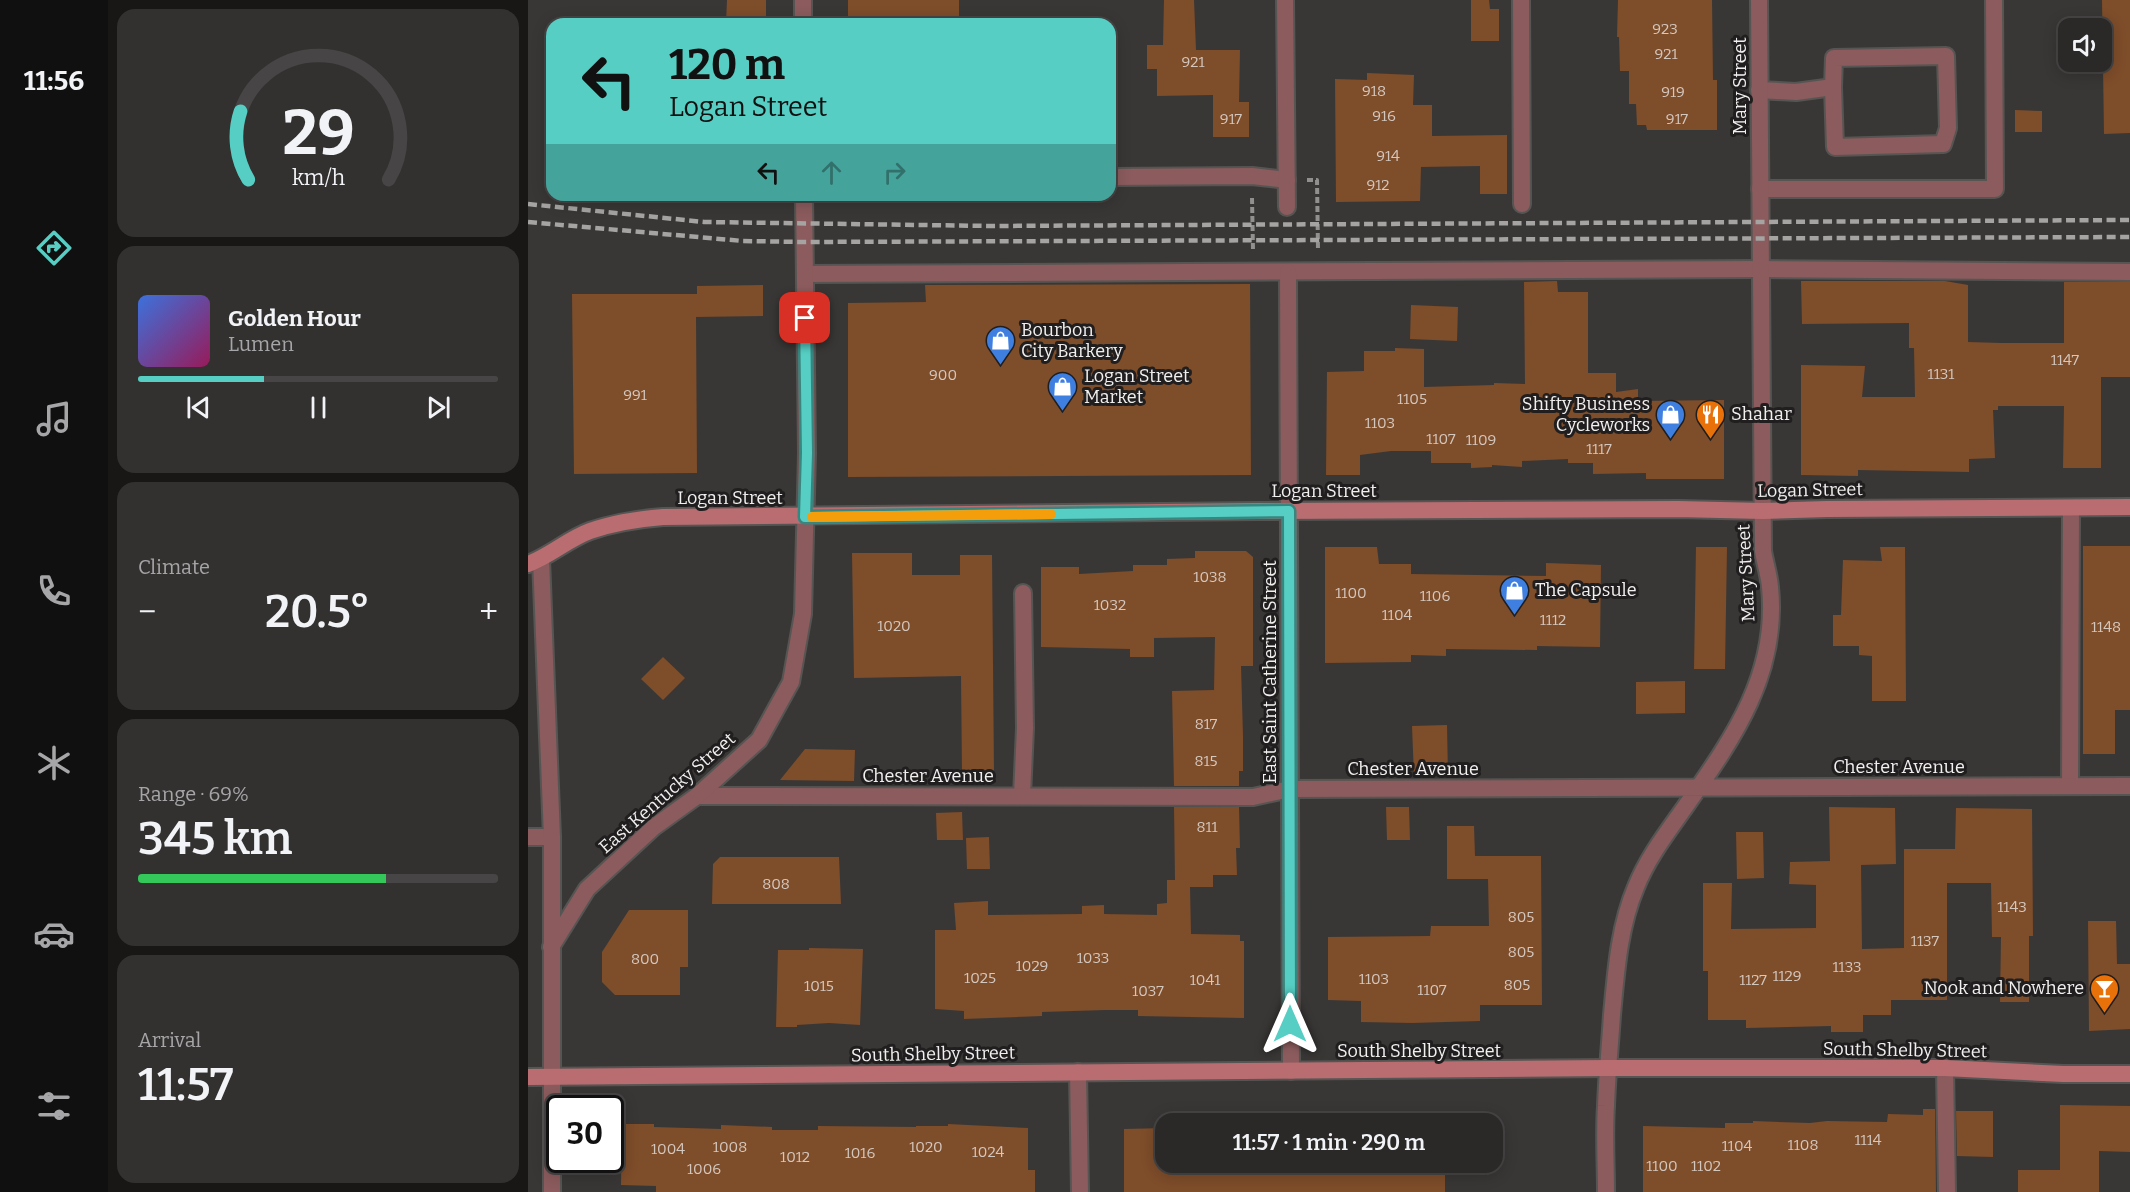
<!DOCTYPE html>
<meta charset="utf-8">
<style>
body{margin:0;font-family:Bitter,serif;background:#333130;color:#f1f3f6;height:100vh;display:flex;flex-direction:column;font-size:22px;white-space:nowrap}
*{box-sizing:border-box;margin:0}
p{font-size:20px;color:#a6a6a8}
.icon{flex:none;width:33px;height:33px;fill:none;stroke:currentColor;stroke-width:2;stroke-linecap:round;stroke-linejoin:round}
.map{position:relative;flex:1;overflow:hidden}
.drawer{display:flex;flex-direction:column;gap:9px;padding:9px;background:#181716;width:420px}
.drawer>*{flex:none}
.guide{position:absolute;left:18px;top:18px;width:570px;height:183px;border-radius:18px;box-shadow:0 3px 15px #0003,0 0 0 2px #474545;background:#56cec3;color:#111;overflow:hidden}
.buttons{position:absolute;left:1530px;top:18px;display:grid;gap:12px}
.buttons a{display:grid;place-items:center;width:54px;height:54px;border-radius:12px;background:#2b2928;box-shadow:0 3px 15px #0003,0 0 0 2px #474545;font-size:30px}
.speed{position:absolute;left:18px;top:1095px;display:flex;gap:12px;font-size:30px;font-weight:700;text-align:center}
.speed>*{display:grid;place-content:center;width:78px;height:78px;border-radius:50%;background:#2b2928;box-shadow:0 3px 15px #0003,0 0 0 2px #474545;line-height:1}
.speed .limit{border:3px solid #111;border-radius:9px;background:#fff;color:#111}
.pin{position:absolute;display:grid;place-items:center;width:51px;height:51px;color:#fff;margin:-26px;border-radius:12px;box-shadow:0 3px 9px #0006}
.me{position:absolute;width:66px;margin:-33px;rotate:0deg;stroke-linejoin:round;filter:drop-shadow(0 0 4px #0008)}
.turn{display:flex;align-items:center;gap:21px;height:126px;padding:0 24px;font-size:27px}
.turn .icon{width:78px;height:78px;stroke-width:2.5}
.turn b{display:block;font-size:42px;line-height:51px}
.lanes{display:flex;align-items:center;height:57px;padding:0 24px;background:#0003;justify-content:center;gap:30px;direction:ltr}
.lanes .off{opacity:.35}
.big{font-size:45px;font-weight:600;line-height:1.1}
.drawer .widget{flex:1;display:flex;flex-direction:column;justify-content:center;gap:9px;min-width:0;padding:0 21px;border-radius:18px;background:#333130}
.drawer .dial{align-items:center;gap:0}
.dial svg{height:156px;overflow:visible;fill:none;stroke:#474545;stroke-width:7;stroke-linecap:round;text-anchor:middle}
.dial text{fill:#f1f3f6;stroke:none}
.song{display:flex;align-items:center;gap:18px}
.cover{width:72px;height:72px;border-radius:9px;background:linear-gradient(135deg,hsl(220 70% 55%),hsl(330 70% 35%))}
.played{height:6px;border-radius:3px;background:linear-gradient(90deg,#56cec3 35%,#474545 35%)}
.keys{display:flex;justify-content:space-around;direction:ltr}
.heat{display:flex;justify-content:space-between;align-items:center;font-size:33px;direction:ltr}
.charge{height:9px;border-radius:4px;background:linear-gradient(90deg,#34c759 69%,#474545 0)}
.trip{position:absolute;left:627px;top:1113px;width:348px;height:60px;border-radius:18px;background:#2b2928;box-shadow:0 3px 15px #0003,0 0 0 2px #474545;font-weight:600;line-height:60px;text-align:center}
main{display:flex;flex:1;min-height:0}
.menu{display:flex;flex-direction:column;width:108px;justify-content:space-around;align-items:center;background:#111010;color:#a6a6a8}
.menu .icon{width:42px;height:42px}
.menu .on{color:#56cec3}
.menu b{font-size:27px;color:#f1f3f6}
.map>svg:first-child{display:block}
.building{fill:#7e4d2a}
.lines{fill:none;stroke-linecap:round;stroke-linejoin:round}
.service-casing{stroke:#565553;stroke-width:20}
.minor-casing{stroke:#565553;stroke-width:20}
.tertiary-casing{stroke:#565553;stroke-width:20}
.secondary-casing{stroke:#565553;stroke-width:20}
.path{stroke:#91908e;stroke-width:4;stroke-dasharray:6 3;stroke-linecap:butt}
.service{stroke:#8b5b5d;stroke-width:16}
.minor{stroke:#8b5b5d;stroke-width:16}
.tertiary{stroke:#8b5b5d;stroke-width:16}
.secondary{stroke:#b96d71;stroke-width:16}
.rail{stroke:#a5a4a2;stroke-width:4.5;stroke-dasharray:9 4.5;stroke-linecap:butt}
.route-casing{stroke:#38867f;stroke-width:15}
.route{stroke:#56cec3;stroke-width:10}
.slow{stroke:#f59e0b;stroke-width:10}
.labels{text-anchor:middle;stroke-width:6;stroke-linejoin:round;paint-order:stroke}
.number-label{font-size:15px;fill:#d4c7be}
.street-label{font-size:18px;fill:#f1f0ef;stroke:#201e1e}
.poi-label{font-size:18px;fill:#f1f0ef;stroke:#201e1e;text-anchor:start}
</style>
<main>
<nav class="menu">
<b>11:56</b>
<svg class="icon on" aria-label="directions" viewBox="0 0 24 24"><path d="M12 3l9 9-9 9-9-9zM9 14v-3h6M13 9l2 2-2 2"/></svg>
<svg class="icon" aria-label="music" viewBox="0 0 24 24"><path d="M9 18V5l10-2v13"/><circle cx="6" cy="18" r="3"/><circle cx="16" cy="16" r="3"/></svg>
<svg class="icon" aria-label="phone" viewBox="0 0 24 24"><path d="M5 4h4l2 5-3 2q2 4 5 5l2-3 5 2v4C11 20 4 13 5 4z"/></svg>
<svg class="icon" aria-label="climate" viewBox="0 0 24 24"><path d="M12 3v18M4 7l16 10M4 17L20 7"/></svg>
<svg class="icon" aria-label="car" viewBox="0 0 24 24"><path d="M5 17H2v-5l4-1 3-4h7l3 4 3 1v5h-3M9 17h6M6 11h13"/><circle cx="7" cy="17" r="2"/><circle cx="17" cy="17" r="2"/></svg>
<svg class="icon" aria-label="filters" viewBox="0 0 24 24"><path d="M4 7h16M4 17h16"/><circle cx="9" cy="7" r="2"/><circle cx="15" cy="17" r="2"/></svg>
</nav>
<section class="drawer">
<div class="widget dial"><svg viewBox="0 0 100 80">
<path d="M14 69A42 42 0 1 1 86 69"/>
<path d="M14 69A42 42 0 0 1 10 34" stroke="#56cec3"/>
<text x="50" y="56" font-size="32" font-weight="700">29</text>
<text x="50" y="72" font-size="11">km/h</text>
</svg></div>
<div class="widget">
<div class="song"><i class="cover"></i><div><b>Golden Hour</b><p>Lumen</p></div></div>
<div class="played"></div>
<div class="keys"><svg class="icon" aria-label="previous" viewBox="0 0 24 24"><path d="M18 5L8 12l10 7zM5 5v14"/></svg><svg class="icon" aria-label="pause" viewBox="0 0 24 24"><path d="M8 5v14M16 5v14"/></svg><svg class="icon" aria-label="next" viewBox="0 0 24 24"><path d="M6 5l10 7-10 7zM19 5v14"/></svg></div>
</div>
<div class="widget"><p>Climate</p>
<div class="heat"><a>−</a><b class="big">20.5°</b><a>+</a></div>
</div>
<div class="widget"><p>Range · 69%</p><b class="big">345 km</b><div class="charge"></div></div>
<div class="widget"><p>Arrival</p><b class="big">11:57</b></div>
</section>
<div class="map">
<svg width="1602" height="1192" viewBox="0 0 1602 1192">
<rect width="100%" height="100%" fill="#393735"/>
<!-- building -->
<path class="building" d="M 199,0 L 238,0 L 238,24 L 198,24 Z
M 320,0 L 431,0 L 431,24 L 320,24 Z
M 636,0 L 666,0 L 668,50 L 712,50 L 711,102 L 721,102 L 721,137 L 685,137 L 685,95 L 629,96 L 629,69 L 619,69 L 619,45 L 635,45 Z
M 943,0 L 961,0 L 962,9 L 971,9 L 971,41 L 943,41 Z
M 1090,0 L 1184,0 L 1185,80 L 1189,80 L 1189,130 L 1119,130 L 1118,125 L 1109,125 L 1108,104 L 1101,104 L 1101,71 L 1092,71 L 1091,37 L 1089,37 Z
M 1574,0 L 1602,0 L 1602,133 L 1576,134 Z
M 839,73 L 886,75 L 885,105 L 904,105 L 904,136 L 979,135 L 979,194 L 952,194 L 952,166 L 893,167 L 892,201 L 808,202 L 807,79 L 839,80 Z
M 1487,110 L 1514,111 L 1514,132 L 1487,132 Z
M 1029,281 L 1030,292 L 1060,292 L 1060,373 L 1088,373 L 1088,392 L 1110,389 L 1110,401 L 1196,400 L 1196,479 L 1118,479 L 1118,473 L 1065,474 L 1065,463 L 1040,463 L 1040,459 L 994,461 L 994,467 L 964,465 L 964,467 L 943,468 L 943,463 L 903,463 L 903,451 L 863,451 L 832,455 L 832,475 L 798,475 L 799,372 L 836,371 L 836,351 L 867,351 L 867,348 L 896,349 L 896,387 L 966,385 L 966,383 L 997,384 L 996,282 Z
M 1273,281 L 1417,281 L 1440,285 L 1440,342 L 1473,343 L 1536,343 L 1536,282 L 1602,282 L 1602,377 L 1573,377 L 1573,468 L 1535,468 L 1536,406 L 1470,406 L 1470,410 L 1465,410 L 1467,458 L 1441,459 L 1441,472 L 1330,470 L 1330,476 L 1273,475 L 1273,365 L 1337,366 L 1334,397 L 1387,397 L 1386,348 L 1381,348 L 1381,323 L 1274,324 Z
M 722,284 L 723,475 L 320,477 L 320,303 L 398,302 L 397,285 Z
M 235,285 L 235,316 L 168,317 L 169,473 L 46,474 L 44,294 L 169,294 L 169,286 Z
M 883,305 L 930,307 L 929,341 L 882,339 Z
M 1555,546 L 1602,546 L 1602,710 L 1587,710 L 1587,754 L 1555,754 Z
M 797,547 L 849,547 L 851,564 L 883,564 L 883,574 L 1018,576 L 1018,563 L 1073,565 L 1072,647 L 1009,646 L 1009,650 L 918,649 L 918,656 L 883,655 L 883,662 L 797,663 Z
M 1168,547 L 1199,547 L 1197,669 L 1166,669 Z
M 1352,547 L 1377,547 L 1378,701 L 1344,701 L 1344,656 L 1331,655 L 1331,646 L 1305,646 L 1305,615 L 1313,615 L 1315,560 L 1354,561 Z
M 667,551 L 718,551 L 725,557 L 725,666 L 713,666 L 715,736 L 715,771 L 711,771 L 711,786 L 646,786 L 644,691 L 686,690 L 687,637 L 626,638 L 626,657 L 602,657 L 602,649 L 513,647 L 513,567 L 551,567 L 551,574 L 605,571 L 605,565 L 639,565 L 639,559 L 667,558 Z
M 324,553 L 384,553 L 384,575 L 432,575 L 432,555 L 464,555 L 466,773 L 434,773 L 433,676 L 326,678 Z
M 135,657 L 157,678 L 135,700 L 113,679 Z
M 1157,681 L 1157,713 L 1108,714 L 1108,682 Z
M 919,725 L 920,775 L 886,776 L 884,726 Z
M 277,749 L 327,750 L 326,781 L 252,780 Z
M 646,807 L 711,807 L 712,848 L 708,848 L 709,875 L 685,875 L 685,887 L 662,887 L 663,934 L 712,935 L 712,941 L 716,941 L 716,1018 L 610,1016 L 610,1010 L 577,1010 L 514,1012 L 514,1016 L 436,1019 L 436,1011 L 407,1009 L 407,930 L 428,930 L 426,903 L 460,901 L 460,915 L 554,914 L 554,906 L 576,905 L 576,914 L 629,915 L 629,904 L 639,903 L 639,880 L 647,880 Z
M 858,807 L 881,807 L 882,840 L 859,840 Z
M 1301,807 L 1367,808 L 1368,864 L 1333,865 L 1334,949 L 1376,948 L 1376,849 L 1427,849 L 1428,808 L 1504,809 L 1505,936 L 1501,936 L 1501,1002 L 1472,1002 L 1473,937 L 1464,937 L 1463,883 L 1419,883 L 1419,1000 L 1363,1000 L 1363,1015 L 1335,1015 L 1335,1032 L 1303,1032 L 1303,1026 L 1218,1028 L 1218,1020 L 1180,1020 L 1180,971 L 1175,971 L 1175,883 L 1204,883 L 1203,929 L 1288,928 L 1288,885 L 1261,884 L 1262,862 L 1302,861 Z
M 434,812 L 435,840 L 409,840 L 408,813 Z
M 919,826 L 946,826 L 947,856 L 1013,856 L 1014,1005 L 952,1005 L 952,1021 L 884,1023 L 833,1022 L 833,1001 L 800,1000 L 800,937 L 902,936 L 903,926 L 961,926 L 960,879 L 919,879 Z
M 1208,832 L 1235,832 L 1236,878 L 1209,879 Z
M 461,837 L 462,869 L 439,869 L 438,838 Z
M 192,857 L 311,857 L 313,904 L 184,904 L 185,864 Z
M 101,910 L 160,910 L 160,967 L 152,967 L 152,995 L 87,995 L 74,982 L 74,952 Z
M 1560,921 L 1588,921 L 1589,964 L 1602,964 L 1602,1029 L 1561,1031 Z
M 281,948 L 335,949 L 332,1025 L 301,1023 L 269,1025 L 269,1027 L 248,1027 L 250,950 L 281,950 Z
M 1532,1105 L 1602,1106 L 1602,1152 L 1571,1151 L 1571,1192 L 1490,1192 L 1490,1170 L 1532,1170 Z
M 1395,1109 L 1407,1109 L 1408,1192 L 1115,1192 L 1115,1126 L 1197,1128 L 1197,1123 L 1225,1123 L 1225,1121 L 1282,1123 L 1299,1121 L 1359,1122 L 1360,1114 L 1395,1115 Z
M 1428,1111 L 1465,1111 L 1465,1157 L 1429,1156 Z
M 94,1124 L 126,1124 L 126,1127 L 193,1129 L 193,1125 L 244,1127 L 244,1130 L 290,1130 L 290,1126 L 388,1127 L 388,1126 L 420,1126 L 420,1124 L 500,1128 L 500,1170 L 507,1170 L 507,1192 L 128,1192 L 128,1186 L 93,1185 Z
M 638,1128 L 638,1162 L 917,1162 L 917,1192 L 596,1192 L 596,1129 Z"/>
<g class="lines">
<defs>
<path id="service" d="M 993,0 L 994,204
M 1231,90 L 1268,92 L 1305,87 L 1307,147 L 1415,144 L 1420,128 L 1418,56 L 1306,58 L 1305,87
M 582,177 L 724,176 L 759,180
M 1232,189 L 1467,189 L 1466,0
M 277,274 L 1233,269 L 1602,272
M 1542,786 L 1543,508
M 494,796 L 497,728 L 495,593
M 0,837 L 24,837
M 1417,1068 L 1419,1192"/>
<path id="minor" d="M 757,0 L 759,207
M 760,272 L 763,1071
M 169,796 L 725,797 L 762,789 L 1602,786
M 550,1072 L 552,1192
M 1078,1192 C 1078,1163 1076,1134 1078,1106 C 1079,1076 1082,1046 1084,1015 C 1088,972 1091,927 1108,887 C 1119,859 1138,834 1155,810 C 1203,741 1251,676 1242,587 C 1241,575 1237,563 1235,551 L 1231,0"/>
<path id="tertiary" d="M 275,0 L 275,24
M 13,559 L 24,837 L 24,1192
M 23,947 L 59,889 L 126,827 L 169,796 L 231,740 L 263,682 L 275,614 L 279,453 L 276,195"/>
<path id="secondary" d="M 0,564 C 22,556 40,539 62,531 C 85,523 110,519 135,517 L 730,511 L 1150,509 L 1235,511 L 1299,509 L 1602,507
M 0,1077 L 1080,1068 L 1417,1068 L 1535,1074 L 1602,1074"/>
</defs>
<!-- service casing -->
<use href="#service" class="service-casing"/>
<!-- minor casing -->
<use href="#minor" class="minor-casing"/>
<!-- tertiary casing -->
<use href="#tertiary" class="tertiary-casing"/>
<!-- secondary casing -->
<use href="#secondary" class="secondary-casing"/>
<!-- path -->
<path class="path" d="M 779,180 L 789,180 L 790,250
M 724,198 L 725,250"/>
<!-- service -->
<use href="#service" class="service"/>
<!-- minor -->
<use href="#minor" class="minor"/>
<!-- tertiary -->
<use href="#tertiary" class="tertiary"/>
<!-- secondary -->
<use href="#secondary" class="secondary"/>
<!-- rail -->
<path class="rail" d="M 0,204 L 176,222 L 463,226 L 1602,220
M 0,222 L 215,241 L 276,242 L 1602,237"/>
</g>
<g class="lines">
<defs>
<path id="route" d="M 277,318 L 279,453 L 277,517 L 761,511 L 762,1024"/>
</defs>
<!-- route casing -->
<use href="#route" class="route-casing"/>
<!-- route -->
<use href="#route" class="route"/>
<!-- slow -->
<path class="slow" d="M 284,517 L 523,514"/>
</g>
<!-- icons -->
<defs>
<symbol id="shop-pin" viewBox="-11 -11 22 30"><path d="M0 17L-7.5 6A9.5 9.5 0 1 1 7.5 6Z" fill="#3f7fe0" stroke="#201e1e"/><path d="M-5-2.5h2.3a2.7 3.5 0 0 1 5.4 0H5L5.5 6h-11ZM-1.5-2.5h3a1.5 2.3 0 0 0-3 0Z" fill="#fff"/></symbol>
<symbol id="restaurant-pin" viewBox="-11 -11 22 30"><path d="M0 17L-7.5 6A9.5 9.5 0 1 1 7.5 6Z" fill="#e8710a" stroke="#201e1e"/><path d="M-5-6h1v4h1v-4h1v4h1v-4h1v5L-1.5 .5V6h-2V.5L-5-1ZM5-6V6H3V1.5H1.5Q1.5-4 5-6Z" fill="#fff"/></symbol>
<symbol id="bar-pin" viewBox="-11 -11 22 30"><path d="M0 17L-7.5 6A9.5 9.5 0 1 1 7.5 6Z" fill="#e8710a" stroke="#201e1e"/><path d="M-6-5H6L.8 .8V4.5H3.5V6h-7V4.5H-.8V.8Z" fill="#fff"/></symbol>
</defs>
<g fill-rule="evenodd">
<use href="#shop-pin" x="456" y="324" width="33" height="45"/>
<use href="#shop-pin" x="518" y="370" width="33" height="45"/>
<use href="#shop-pin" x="1126" y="398" width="33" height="45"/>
<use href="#restaurant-pin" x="1166" y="398" width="33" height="45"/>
<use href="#shop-pin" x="970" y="574" width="33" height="45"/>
<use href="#bar-pin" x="1560" y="972" width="33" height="45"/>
</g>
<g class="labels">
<!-- number labels -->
<g class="number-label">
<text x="1137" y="34">923</text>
<text x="1138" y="59">921</text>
<text x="665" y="67">921</text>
<text x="846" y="96">918</text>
<text x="1145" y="97">919</text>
<text x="856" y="121">916</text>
<text x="703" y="124">917</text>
<text x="1149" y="124">917</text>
<text x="860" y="161">914</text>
<text x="850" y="190">912</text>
<text x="1537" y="365">1147</text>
<text x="1413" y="379">1131</text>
<text x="415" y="380">900</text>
<text x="107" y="400">991</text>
<text x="884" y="404">1105</text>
<text x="852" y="428">1103</text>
<text x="913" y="444">1107</text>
<text x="953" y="445">1109</text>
<text x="1071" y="454">1117</text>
<text x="682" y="582">1038</text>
<text x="823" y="598">1100</text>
<text x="907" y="601">1106</text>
<text x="582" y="610">1032</text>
<text x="869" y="620">1104</text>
<text x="1025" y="625">1112</text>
<text x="366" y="631">1020</text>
<text x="1578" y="632">1148</text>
<text x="678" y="729">817</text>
<text x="678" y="766">815</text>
<text x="679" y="832">811</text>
<text x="248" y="889">808</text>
<text x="1484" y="912">1143</text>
<text x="993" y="922">805</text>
<text x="1397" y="946">1137</text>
<text x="993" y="957">805</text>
<text x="565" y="963">1033</text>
<text x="117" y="964">800</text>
<text x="504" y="971">1029</text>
<text x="1319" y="972">1133</text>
<text x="1259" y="981">1129</text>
<text x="452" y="983">1025</text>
<text x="846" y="984">1103</text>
<text x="677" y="985">1041</text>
<text x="1225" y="985">1127</text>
<text x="989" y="990">805</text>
<text x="291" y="991">1015</text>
<text x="904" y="995">1107</text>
<text x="620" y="996">1037</text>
<text x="1340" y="1145">1114</text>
<text x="1275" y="1150">1108</text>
<text x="1209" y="1151">1104</text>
<text x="202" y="1152">1008</text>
<text x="398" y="1152">1020</text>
<text x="140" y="1154">1004</text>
<text x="460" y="1157">1024</text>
<text x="332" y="1158">1016</text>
<text x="267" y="1162">1012</text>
<text x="1134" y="1171">1100</text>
<text x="1178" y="1171">1102</text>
<text x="176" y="1174">1006</text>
</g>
<!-- street labels -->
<g class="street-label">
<text transform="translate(1212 86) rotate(-90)" y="6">Mary Street</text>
<text transform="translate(1282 490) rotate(-1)" y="6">Logan Street</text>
<text x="796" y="497">Logan Street</text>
<text x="202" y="504">Logan Street</text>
<text transform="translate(1218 573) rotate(-93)" y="6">Mary Street</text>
<text transform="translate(742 672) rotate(-90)" y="6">East Saint Catherine Street</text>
<text x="1371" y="773">Chester Avenue</text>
<text x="885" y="775">Chester Avenue</text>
<text x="400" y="782">Chester Avenue</text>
<text transform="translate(139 793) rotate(-41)" y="6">East Kentucky Street</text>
<text transform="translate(1377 1050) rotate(1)" y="6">South Shelby Street</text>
<text x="891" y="1057">South Shelby Street</text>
<text transform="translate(405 1054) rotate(-1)" y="6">South Shelby Street</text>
</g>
<!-- poi labels -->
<g class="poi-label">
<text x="493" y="336">Bourbon<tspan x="493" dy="21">City Barkery</tspan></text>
<text x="556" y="382">Logan Street<tspan x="556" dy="21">Market</tspan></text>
<text x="1122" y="410" text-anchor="end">Shifty Business<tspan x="1122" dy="21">Cycleworks</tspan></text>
<text x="1203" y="420">Shahar</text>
<text x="1007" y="596">The Capsule</text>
<text x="1556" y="994" text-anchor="end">Nook and Nowhere</text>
</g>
</g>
</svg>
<div class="buttons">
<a><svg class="icon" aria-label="sound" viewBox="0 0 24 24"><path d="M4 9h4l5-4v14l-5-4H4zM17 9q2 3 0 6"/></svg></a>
</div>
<div class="speed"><div class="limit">30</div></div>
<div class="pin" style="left:277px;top:318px;background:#d93025"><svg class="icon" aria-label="arrive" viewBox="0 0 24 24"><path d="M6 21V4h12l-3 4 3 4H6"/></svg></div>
<svg class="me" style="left:762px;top:1024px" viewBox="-20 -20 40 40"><path d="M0-17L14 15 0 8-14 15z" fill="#56cec3" stroke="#fff" stroke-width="4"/></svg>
<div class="trip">11:57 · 1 min · 290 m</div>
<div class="guide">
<div class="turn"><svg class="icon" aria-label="left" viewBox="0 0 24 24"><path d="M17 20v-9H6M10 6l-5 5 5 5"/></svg><div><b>120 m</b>Logan Street</div></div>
<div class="lanes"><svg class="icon" aria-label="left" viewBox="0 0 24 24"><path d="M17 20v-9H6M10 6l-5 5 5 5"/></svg><svg class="icon off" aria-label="ahead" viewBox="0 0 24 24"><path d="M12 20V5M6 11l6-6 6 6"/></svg><svg class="icon off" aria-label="right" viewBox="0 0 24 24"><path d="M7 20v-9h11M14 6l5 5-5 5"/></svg></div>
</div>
</div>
</main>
